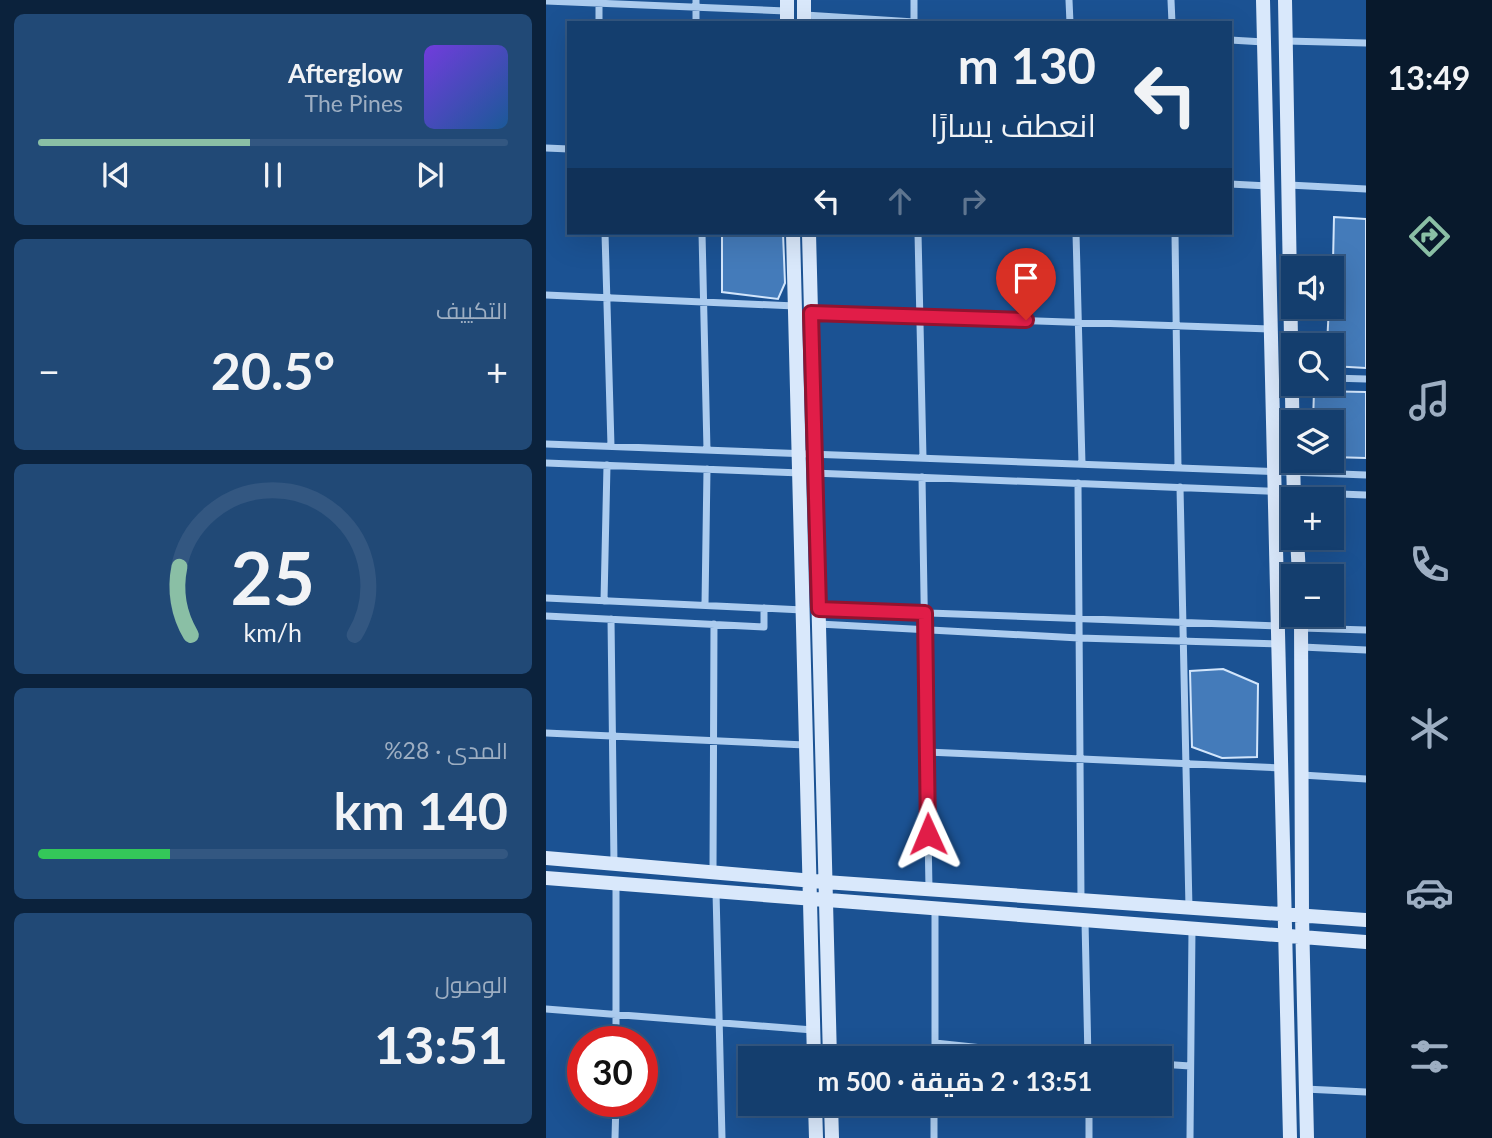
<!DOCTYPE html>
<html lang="ar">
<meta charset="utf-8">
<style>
body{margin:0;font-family:Lato,Cairo,sans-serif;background:#214976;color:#f1f3f6;direction:rtl;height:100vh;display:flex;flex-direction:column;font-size:26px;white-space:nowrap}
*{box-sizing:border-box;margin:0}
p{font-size:23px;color:#9daec2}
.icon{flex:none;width:38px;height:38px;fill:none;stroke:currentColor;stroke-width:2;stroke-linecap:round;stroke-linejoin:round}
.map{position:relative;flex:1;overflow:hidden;direction:ltr}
.details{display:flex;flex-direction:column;gap:14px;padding:14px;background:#0b223c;width:546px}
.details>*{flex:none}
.banner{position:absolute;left:21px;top:21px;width:665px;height:214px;border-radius:0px;box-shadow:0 7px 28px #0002,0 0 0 2px #335781;direction:rtl;background:#143e6e;color:#f1f3f6;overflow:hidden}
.fabs{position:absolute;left:735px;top:256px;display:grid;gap:14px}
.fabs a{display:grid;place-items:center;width:63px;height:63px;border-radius:0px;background:#143e6e;box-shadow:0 7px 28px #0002,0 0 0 2px #335781;font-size:35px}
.speed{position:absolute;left:21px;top:1026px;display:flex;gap:14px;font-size:35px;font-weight:700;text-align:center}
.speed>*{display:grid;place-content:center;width:91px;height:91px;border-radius:50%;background:#143e6e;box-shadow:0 7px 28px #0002,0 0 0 2px #335781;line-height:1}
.speed .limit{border:10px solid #d22;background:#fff;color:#111}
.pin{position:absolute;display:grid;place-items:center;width:60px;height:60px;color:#fff;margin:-72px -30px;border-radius:50% 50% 50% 0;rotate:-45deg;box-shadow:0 0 7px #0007}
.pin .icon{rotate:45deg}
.me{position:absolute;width:77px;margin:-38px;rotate:359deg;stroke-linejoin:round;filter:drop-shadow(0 0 5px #0008)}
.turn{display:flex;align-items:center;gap:24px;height:147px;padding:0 21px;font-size:32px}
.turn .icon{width:91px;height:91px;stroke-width:2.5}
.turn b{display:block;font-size:49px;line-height:60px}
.lanes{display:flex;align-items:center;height:66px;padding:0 21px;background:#0003;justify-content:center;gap:35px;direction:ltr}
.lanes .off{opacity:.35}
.big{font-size:52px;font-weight:700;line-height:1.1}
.details .widget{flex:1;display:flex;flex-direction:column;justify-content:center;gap:10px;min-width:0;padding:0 24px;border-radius:10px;background:#214976}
.details .dial{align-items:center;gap:0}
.dial svg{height:182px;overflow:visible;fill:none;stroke:#335781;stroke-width:7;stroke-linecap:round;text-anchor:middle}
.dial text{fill:#f1f3f6;stroke:none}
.song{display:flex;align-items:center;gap:21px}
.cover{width:84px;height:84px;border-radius:10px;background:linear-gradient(135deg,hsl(260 70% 55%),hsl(210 70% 35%))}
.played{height:7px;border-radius:4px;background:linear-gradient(90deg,#8abfa5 45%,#335781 45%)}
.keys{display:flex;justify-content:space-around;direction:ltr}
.heat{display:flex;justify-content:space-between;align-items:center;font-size:38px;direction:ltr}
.charge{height:10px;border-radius:5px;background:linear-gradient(90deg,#34c759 28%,#335781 0)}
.trip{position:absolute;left:192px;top:1046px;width:434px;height:70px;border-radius:0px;background:#143e6e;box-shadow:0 7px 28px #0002,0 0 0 2px #335781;font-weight:700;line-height:70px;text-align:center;direction:rtl}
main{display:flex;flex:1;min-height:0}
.tabs{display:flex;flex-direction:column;width:126px;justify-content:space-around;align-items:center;background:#08192c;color:#9daec2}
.tabs .icon{width:49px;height:49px}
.tabs .active{color:#8abfa5}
.tabs b{font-size:32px;color:#f1f3f6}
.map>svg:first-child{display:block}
.building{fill:#447bba;stroke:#d2e5fb;stroke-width:2}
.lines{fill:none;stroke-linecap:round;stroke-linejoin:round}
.minor{stroke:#acccef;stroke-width:7}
.secondary{stroke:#d9e8fb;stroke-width:14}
.route-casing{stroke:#92132f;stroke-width:18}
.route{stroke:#e11d48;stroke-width:12}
</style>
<main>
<nav class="tabs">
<b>13:49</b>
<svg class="icon active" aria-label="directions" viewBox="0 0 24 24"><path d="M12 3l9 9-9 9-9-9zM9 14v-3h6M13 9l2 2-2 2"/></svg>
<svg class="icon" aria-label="music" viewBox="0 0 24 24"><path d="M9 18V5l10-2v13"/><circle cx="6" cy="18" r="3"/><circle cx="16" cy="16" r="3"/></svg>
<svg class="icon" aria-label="phone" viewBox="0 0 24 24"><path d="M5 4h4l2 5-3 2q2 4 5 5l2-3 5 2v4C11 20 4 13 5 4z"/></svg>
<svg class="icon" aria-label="climate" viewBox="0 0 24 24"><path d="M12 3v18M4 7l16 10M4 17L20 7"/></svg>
<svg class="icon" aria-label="car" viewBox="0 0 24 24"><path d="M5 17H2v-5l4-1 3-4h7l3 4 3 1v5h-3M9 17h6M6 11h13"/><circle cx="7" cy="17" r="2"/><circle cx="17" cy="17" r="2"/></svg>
<svg class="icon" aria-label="filters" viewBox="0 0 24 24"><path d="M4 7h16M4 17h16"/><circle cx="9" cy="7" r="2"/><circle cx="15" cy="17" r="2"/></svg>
</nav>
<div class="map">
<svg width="820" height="1138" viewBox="0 0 820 1138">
<rect width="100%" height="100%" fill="#1b5293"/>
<!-- building -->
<path class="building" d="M 788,217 L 820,219 L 820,368 L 786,366 L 786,345 L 781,345 L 783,306 L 786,306 Z
M 176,233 L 237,233 L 239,283 L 232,299 L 176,292 Z
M 768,391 L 820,392 L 820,458 L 786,457 L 786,422 L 767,422 Z
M 677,669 L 712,684 L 711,757 L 676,758 L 646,747 L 644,671 Z"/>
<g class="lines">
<!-- minor -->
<path class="minor" d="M 53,0 L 53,23
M 150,0 L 150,23
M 368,0 L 368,23
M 523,0 L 524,23
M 625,0 L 626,23
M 0,1 L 240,11
M 259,15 L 384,23
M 684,40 L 718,42
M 740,41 L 820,43
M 0,148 L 23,149
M 684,184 L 722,186
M 743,185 L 820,189
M 59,233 L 65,446
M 156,233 L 161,450
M 372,233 L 377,458
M 530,233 L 536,464
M 629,233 L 632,468
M 0,295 L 249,306
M 265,313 L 724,329
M 786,378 L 820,379
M 0,444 L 820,475
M 0,463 L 255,473
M 267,473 L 820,495
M 376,477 L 383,889
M 532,483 L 535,899
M 634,487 L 643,908
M 0,598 L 257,610
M 58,601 L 61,465
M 159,605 L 161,469
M 273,609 L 732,626
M 0,616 L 218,627 L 218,608
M 65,619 L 68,864
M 273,624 L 533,638 L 732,644
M 756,628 L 820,630
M 756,647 L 820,650
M 0,733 L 259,745
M 381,752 L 735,768
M 756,775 L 820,779
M 167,872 L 168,624
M 70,884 L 70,1041
M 170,892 L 176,1138
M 539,921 L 542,1059
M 0,1009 L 267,1030
M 389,1043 L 541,1059
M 389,1059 L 389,910
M 614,1064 L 644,1066
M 759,1089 L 820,1092
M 543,1104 L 543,1138
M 69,1138 L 70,1101
M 388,1138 L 388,1104
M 644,1138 L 646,929"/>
<!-- secondary -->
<path class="secondary" d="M 241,0 L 241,23
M 258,0 L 258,23
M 717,0 L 744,1138
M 739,0 L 747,451
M 247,233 L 268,1059
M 263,233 L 284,1059
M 747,460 L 748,499
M 751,537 L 753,576
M 755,614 L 756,916 L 761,1138
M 0,858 L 279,882 L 820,920
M 0,878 L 820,942
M 269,1104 L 270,1138
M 285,1104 L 286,1138"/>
</g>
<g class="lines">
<defs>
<path id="route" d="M 382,834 L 379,613 L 273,609 L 265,313 L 480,320"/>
</defs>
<!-- route casing -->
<use href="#route" class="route-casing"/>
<!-- route -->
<use href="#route" class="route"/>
</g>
</svg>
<div class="fabs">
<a><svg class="icon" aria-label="sound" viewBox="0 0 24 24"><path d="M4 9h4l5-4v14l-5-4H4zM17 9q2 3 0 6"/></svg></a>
<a><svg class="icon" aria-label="search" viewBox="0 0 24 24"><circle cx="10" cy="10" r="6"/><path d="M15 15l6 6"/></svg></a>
<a><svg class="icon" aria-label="layers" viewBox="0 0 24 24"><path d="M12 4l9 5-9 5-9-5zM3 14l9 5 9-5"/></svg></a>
<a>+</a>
<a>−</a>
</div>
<div class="speed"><div class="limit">30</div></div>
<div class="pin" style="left:480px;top:320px;background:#d93025"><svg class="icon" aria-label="arrive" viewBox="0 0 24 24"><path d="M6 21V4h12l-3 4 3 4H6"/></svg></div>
<svg class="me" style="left:382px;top:834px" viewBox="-20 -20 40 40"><path d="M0-17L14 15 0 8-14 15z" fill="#e11d48" stroke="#fff" stroke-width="4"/></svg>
<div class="trip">13:51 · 2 دقيقة · 500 m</div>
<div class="banner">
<div class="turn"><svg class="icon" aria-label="left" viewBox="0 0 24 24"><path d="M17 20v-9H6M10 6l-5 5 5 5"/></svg><div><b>130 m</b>انعطف يسارًا</div></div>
<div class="lanes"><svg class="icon" aria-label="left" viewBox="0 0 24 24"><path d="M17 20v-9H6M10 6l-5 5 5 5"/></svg><svg class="icon off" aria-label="ahead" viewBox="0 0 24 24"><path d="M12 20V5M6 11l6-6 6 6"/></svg><svg class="icon off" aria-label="right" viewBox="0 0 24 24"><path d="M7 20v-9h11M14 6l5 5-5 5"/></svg></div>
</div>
</div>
<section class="details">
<div class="widget">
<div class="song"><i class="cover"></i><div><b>Afterglow</b><p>The Pines</p></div></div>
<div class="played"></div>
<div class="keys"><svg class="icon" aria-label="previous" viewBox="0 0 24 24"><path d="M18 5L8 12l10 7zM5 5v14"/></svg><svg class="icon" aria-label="pause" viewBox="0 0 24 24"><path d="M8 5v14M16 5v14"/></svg><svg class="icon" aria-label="next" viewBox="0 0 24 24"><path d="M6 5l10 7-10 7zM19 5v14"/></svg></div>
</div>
<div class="widget"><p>التكييف</p>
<div class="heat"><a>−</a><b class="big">20.5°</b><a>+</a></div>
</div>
<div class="widget dial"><svg viewBox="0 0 100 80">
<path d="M14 69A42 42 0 1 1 86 69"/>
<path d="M14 69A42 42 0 0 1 9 39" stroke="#8abfa5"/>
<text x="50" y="56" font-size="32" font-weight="700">25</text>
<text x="50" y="72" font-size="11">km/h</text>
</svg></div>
<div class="widget"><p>المدى · 28%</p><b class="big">140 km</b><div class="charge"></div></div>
<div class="widget"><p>الوصول</p><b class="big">13:51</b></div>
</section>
</main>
